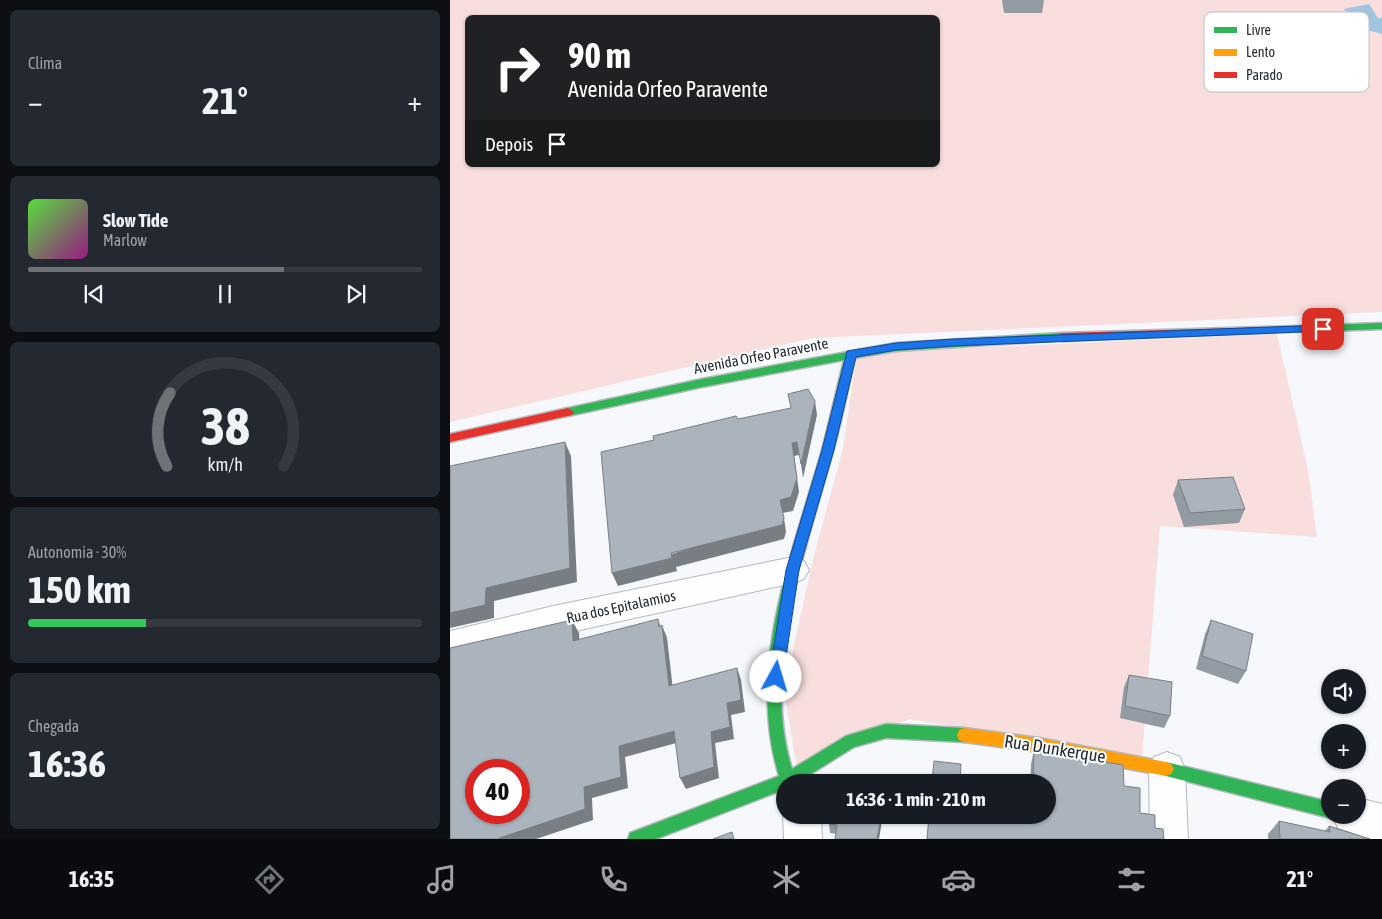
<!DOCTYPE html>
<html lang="pt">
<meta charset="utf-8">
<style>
body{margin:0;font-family:"Asap Condensed",sans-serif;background:#242831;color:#f1f3f6;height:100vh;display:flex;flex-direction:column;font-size:19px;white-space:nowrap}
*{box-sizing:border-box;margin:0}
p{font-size:16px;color:#9ea1a6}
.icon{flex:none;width:28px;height:28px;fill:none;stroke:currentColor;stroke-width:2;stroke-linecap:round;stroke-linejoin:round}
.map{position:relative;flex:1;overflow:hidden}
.sheet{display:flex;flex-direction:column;gap:10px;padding:10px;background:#0d0f14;width:450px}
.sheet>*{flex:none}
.top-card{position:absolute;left:15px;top:15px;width:475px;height:152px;border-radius:8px;box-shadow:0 1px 4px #0004;background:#202124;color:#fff;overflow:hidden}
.tools{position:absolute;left:871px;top:669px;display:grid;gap:10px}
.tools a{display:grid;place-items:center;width:45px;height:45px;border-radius:50%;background:#171b24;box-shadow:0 1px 4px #0004;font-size:25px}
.speed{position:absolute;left:15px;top:759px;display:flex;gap:10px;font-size:25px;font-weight:700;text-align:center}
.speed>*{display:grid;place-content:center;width:65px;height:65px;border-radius:50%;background:#171b24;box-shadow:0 1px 4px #0004;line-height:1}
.speed .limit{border:8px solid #d22;background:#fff;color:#111}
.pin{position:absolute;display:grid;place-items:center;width:42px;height:42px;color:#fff;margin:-21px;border-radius:10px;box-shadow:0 2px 8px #0006}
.me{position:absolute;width:55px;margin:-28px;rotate:6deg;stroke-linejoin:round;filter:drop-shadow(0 0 4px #0008)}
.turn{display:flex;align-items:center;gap:18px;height:105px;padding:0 20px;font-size:22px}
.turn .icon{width:65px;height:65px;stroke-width:2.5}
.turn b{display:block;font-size:35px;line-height:42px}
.then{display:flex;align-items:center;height:48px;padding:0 20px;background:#0003;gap:10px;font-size:19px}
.big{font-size:38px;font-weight:700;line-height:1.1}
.sheet .tile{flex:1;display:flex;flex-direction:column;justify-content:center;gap:8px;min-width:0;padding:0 18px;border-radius:8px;background:#242831}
.sheet .dial{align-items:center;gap:0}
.dial svg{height:130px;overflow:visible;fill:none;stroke:#363941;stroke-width:7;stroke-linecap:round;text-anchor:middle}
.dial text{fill:#f1f3f6;stroke:none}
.song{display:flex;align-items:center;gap:15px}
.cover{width:60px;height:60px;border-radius:8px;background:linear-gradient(135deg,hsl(110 70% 55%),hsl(310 70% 35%))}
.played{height:5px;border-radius:2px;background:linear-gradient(90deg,#6e7378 65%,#363941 65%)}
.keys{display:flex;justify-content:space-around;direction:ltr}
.heat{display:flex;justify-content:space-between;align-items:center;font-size:28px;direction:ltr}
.charge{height:8px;border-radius:4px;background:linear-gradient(90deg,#34c759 30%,#363941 0)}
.trip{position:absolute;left:326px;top:774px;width:280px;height:50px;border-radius:25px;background:#171b24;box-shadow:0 1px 4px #0004;font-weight:700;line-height:50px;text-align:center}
.tabs{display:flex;height:80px;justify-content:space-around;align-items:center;background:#090b0e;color:#9ea1a6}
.tabs .icon{width:35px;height:35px}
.tabs .active{color:#6e7378}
.tabs b{font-size:22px;color:#f1f3f6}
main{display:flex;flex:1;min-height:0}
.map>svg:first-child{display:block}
.green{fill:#f9dede;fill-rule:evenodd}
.water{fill:#a3c4df}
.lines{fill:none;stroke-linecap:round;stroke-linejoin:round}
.street-casing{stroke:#b5b9bd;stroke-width:2}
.fast-casing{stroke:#b5b9bd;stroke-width:3}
.slow-casing{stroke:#b5b9bd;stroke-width:3}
.jam-casing{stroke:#b5b9bd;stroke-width:3}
.street{fill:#fefefe;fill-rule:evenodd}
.fast{fill:#30b455;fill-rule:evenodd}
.slow{fill:#ff9f0a;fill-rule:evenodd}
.jam{fill:#e5322d;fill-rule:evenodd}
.wall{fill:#939ba2}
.shaded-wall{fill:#787e84}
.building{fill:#abb4bc;stroke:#787e84;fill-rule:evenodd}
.route{fill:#1a73e8;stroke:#114b97}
.labels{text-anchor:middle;stroke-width:4;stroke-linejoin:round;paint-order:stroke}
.street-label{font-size:15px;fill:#242c32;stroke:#fff}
.near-street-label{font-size:18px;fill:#242c32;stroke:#fff}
.key{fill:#fff;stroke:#bdc0c2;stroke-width:1}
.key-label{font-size:14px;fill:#242c32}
</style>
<main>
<section class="sheet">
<div class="tile"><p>Clima</p>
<div class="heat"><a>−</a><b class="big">21°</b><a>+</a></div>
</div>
<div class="tile">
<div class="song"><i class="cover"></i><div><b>Slow Tide</b><p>Marlow</p></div></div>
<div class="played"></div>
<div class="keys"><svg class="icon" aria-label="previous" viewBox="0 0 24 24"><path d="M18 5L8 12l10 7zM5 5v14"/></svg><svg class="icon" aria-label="pause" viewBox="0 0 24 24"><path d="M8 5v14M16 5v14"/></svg><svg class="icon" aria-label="next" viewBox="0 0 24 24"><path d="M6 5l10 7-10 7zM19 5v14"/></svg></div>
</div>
<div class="tile dial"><svg viewBox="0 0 100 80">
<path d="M14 69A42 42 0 1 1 86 69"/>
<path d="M14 69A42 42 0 0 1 16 24" stroke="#6e7378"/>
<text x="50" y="56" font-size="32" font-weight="700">38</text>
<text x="50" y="72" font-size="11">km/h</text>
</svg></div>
<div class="tile"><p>Autonomia · 30%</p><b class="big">150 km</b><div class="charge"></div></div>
<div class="tile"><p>Chegada</p><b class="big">16:36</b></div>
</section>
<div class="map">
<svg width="932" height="839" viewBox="0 0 932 839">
<rect width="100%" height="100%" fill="#f6f8fb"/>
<!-- green -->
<path class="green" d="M 0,0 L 932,0 L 932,312 L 363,338 L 0,422 ZM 18,18 L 488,18 L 488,165 L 18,165 Z
M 827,334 L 858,470 L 867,537 L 710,526 L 692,758 L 459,719 L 347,769 L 334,691 L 363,559 L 393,448 L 407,353 Z"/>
<!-- water -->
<path class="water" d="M 919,4 L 928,18 L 932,18 L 932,34 L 906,27 L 894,9 Z"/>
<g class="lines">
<defs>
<path id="street" d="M 343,557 L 354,561 L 359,570 L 354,579 L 343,583 L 103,636 L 0,661 L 0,631 L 103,606 Z
M 717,752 L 730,757 L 735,770 L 738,839 L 700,839 L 699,770 L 704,757 Z
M 908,798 L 932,804 L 932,839 L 920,839 L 888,828 L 882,815 L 908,815 Z
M 335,810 L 335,815 L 371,815 L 372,839 L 334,839 L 333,815 Z"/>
<path id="fast" d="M 932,323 L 932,329 L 852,332 L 847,329 L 852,326 Z
M 612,333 L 616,334 L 617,337 L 616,340 L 446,351 L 405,358 C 397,391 391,425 381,458 C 355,553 311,670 342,769 L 396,736 L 436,724 L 514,728 L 519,730 L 521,735 L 519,740 L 514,742 L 436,738 L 404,747 L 348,782 L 335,782 L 335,789 L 206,839 L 178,839 L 180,833 L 329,776 C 297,672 339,563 368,464 C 378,430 385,395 394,360 L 252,387 L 118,416 L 112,412 L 114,409 L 252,379 L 446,343 Z
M 716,762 L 880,802 L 880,815 L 886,815 L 880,818 L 716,776 L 711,774 L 708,769 L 711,764 Z"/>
<path id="slow" d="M 514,728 L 589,738 L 716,762 L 721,764 L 724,769 L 721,774 L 716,776 L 589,752 L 514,742 L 509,740 L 507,735 L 509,730 Z"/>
<path id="jam" d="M 852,326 L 856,327 L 857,329 L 856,331 L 612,341 L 607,337 L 612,333 Z
M 118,408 L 124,412 L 122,415 L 0,442 L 0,434 Z"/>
</defs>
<!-- street casing -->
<use href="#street" class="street-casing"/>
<!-- fast casing -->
<use href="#fast" class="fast-casing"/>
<!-- slow casing -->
<use href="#slow" class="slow-casing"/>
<!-- jam casing -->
<use href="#jam" class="jam-casing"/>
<!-- street -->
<use href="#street" class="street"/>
<!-- fast -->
<use href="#fast" class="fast"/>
<!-- slow -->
<use href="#slow" class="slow"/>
<!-- jam -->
<use href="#jam" class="jam"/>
</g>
<!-- wall -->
<path class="wall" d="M 552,0 L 594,0 L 592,13 L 554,13 Z
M 728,480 L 795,509 L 789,523 L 734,527 L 723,495 Z
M 761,620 L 796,671 L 788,684 L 746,669 L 755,634 Z
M 679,675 L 720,716 L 714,728 L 670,718 L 674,687 Z
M 584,750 L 674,786 L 598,815 L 598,782 L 580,782 L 581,764 Z
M 380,815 L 429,839 L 380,833 L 379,824 Z
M 829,821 L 875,831 L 879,826 L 920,839 L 818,839 L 818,834 Z"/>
<!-- shaded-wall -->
<path class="shaded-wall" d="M 365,401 L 367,415 L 353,478 L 351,464 Z
M 115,442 L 121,456 L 127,582 L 44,601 L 44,618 L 0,628 L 0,613 L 36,588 Z
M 347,442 L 349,455 L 344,456 L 349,492 L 343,511 L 332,513 L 330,500 L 342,443 Z
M 334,518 L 336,532 L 334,539 L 226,567 L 227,571 L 168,586 L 162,573 Z
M 208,619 L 212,631 L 212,625 L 217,638 L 224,698 L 219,686 Z
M 122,620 L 129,633 L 130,654 L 123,641 Z
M 287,668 L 291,680 L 295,712 L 281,715 L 284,739 L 265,743 L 269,778 L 236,789 L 230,778 L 261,732 L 277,703 Z
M 224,731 L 230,742 L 175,757 L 178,788 L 142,798 L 143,820 L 86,839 L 47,839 L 134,787 L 169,746 Z
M 431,815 L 433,815 L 429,839 L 427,839 Z"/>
<!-- building -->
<path class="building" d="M 358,389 L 365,401 L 351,464 L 347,442 L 342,443 L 347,478 L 341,497 L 330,500 L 334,518 L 332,525 L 221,553 L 222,558 L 162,573 L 151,452 L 204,440 L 203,436 L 286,416 L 288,419 L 341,408 L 338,394 Z
M 115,442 L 120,568 L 36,588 L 35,605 L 0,613 L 0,466 Z
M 783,477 L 795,509 L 740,513 L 728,480 Z
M 208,619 L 209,627 L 212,625 L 219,686 L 287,668 L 291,700 L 277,703 L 280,727 L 261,732 L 264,767 L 230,778 L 224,731 L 169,746 L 171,777 L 134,787 L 135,809 L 47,839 L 0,839 L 0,648 L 122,620 L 123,641 ZM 26,770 L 69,770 L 69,812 L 26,812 Z
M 761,620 L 803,634 L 796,671 L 752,656 Z
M 679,675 L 722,682 L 720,716 L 675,706 Z
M 584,750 L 673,765 L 674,786 L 690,788 L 690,813 L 705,815 L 705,828 L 713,829 L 714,839 L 477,839 L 479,815 L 598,815 L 598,782 L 583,782 Z
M 484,761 L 511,764 L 510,782 L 482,782 Z
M 386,780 L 404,782 L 386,782 Z
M 380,815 L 431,815 L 427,839 L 385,839 L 387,825 L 379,824 Z
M 829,821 L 880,832 L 879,826 L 920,839 L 830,839 Z
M 282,832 L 284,839 L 263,839 Z"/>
<!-- route -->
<path class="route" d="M 873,325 L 878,329 L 877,331 L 503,346 L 446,350 L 406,357 L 384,450 L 349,570 L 333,677 L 331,682 L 326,684 L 321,682 L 319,677 L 336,570 L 372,450 L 397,351 L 446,343 L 503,339 Z"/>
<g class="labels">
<!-- street labels -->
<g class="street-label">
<text transform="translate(311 356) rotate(-11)" y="5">Avenida Orfeo Paravente</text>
<text transform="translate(171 607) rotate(-12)" y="5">Rua dos Epitalamios</text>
</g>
<!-- near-street labels -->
<g class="near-street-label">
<text transform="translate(605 749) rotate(9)" y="6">Rua Dunkerque</text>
</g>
</g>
<!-- legend -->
<rect x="754" y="12" width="165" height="80" rx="8" class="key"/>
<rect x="764" y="27" width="23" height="6" fill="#30b455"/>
<rect x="764" y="49" width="23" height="7" fill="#ff9f0a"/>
<rect x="764" y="72" width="23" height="6" fill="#e5322d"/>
<g class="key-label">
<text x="796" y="35">Livre</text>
<text x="796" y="57">Lento</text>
<text x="796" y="80">Parado</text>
</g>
</svg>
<div class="tools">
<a><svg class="icon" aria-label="sound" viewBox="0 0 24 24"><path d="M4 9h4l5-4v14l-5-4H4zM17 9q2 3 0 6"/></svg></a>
<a>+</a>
<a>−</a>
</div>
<div class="speed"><div class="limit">40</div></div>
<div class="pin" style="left:873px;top:329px;background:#d93025"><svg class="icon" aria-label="arrive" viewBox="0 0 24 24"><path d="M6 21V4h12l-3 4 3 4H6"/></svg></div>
<svg class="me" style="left:326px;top:677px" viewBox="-20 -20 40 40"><circle r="19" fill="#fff"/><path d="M0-13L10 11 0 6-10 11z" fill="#1a73e8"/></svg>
<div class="trip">16:36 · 1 min · 210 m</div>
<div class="top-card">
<div class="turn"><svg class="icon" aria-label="right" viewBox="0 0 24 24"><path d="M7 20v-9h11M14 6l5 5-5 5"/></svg><div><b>90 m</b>Avenida Orfeo Paravente</div></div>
<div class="then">Depois<svg class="icon" aria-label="arrive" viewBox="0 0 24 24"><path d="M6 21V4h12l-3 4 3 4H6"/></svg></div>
</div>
</div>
</main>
<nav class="tabs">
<b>16:35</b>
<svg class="icon active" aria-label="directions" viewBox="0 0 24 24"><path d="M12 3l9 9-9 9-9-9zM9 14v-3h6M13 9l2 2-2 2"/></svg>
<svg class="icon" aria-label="music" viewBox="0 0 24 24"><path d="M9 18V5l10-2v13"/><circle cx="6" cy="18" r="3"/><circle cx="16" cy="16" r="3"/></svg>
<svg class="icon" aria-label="phone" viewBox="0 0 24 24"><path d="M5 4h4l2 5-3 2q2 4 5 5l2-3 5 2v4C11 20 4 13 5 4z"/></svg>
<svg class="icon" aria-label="climate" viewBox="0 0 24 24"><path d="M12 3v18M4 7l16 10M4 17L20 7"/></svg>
<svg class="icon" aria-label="car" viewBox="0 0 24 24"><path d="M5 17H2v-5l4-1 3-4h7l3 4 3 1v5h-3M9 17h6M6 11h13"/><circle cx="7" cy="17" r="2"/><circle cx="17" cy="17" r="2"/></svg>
<svg class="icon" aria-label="filters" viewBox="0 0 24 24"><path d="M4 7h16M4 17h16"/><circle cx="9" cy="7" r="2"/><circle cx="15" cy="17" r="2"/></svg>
<b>21°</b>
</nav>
